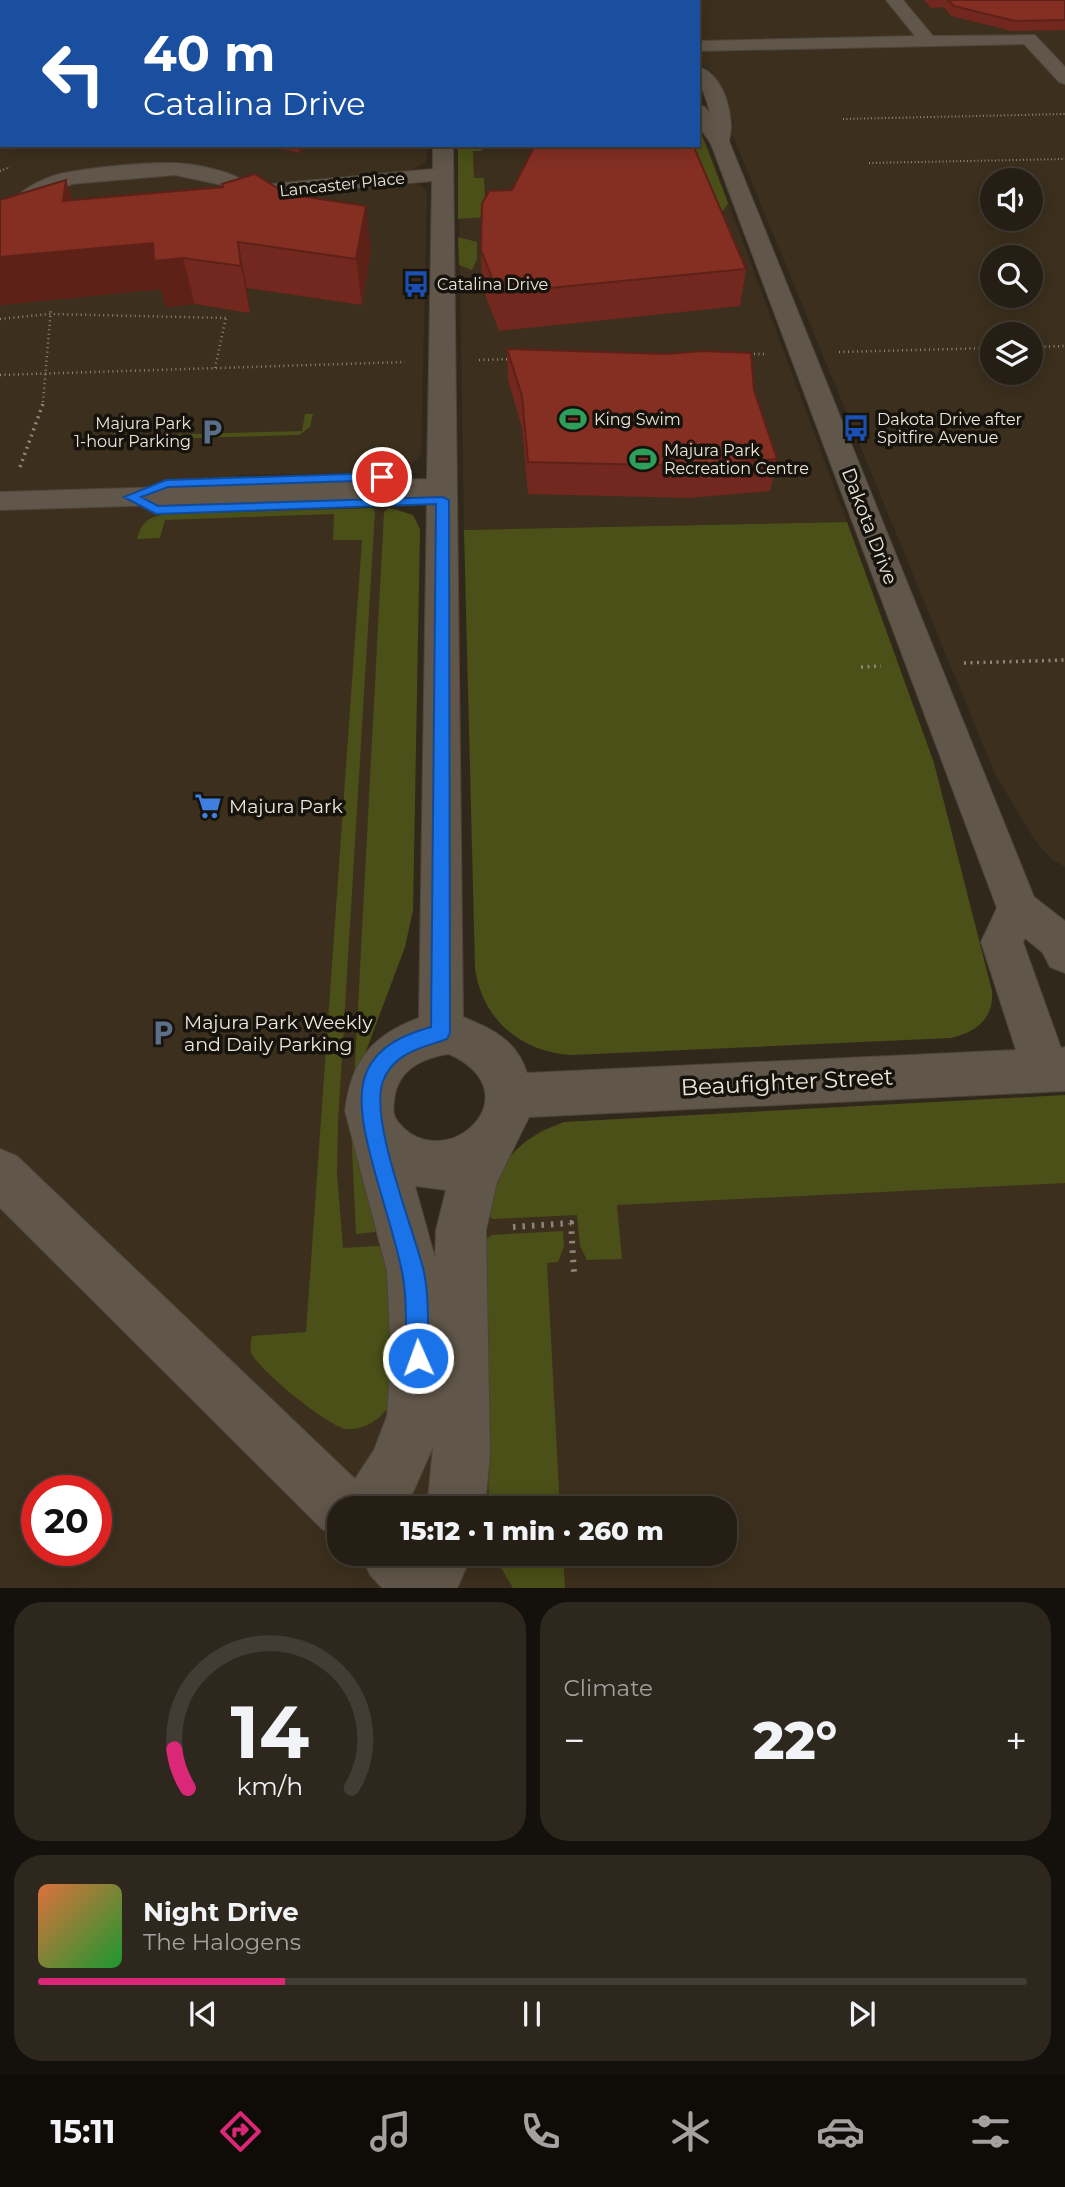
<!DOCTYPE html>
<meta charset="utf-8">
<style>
body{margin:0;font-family:Montserrat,sans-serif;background:#2d271e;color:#f1f3f6;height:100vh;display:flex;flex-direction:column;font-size:26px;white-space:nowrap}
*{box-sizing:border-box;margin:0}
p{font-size:23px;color:#a3a2a0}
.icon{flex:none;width:38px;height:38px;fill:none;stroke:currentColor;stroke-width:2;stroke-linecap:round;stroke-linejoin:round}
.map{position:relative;height:1588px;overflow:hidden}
.drawer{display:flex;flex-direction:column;gap:14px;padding:14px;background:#14100c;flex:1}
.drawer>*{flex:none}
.banner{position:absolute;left:0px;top:0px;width:700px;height:147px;box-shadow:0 4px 18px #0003,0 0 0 2px #423c34;background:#1a4fa0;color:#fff;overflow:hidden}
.controls{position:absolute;left:980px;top:168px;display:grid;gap:14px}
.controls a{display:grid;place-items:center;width:63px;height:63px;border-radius:50%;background:#251e15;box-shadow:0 4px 18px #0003,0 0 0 2px #423c34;font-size:35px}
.speed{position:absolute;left:21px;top:1475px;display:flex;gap:14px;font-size:35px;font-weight:700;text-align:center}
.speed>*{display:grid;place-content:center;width:91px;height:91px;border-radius:50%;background:#251e15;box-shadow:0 4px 18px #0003,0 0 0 2px #423c34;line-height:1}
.speed .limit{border:10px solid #d22;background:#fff;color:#111}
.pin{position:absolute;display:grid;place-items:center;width:60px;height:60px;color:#fff;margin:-30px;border:4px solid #fff;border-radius:50%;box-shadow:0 2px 7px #0007}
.me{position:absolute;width:77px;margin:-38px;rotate:358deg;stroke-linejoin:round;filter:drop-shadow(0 0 5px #0008)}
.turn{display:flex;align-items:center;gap:24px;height:147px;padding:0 28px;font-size:32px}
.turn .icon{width:91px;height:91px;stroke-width:2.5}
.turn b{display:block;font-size:49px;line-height:60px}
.big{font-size:52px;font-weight:800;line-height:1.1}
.drawer .card{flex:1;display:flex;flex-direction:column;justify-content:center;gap:10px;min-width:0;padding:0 24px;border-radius:28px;background:#2d271e}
.drawer .dial{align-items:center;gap:0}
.dial svg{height:182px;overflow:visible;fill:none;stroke:#423c34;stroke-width:7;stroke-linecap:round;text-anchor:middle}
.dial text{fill:#f1f3f6;stroke:none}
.song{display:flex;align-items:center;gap:21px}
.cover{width:84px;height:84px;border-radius:10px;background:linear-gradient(135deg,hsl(20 70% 55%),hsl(130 70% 35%))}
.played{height:7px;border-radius:4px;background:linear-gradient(90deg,#db2777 25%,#423c34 25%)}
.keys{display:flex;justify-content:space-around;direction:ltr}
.heat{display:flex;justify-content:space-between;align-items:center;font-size:38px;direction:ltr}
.drawer .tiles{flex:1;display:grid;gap:14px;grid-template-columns:1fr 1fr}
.card:last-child{grid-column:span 2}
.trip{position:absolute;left:327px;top:1496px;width:410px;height:70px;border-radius:28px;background:#251e15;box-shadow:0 4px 18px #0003,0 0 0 2px #423c34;font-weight:800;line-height:70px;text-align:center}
.tab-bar{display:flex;height:112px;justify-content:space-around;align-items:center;background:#0f0c08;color:#a3a2a0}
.tab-bar .icon{width:49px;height:49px}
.tab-bar .on{color:#db2777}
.tab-bar b{font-size:32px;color:#f1f3f6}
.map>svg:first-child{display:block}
.built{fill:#3c2f1d;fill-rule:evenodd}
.green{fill:#4a5017}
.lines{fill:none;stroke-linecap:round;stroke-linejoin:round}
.stream{fill:#1c7d9d;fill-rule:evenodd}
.minor-casing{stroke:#4c443a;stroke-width:2}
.major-casing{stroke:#4c443a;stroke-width:2}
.path-far3{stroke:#8d867c;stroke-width:2;stroke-dasharray:1 2.5;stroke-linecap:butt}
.path-far2{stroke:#8d867c;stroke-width:2.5;stroke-dasharray:1 3.5;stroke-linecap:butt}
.path-far1{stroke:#8d867c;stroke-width:3.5;stroke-dasharray:2 4.5;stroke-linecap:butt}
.path{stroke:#8d867c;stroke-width:6;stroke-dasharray:2.5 7;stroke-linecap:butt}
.minor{fill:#605649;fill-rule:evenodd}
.major{fill:#a8581f;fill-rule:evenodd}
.wall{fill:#72281e}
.shaded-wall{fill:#5d2118}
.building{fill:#852f23;stroke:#5d2118;stroke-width:2}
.route{fill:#1a73e8;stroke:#114b97;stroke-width:2}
.labels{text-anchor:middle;stroke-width:7;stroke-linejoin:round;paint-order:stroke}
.far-street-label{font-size:16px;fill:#ece6de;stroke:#16120c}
.far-poi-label{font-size:16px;fill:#ece6de;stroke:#16120c;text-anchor:start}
.street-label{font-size:19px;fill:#ece6de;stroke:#16120c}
.poi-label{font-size:19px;fill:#ece6de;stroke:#16120c;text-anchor:start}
.near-street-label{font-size:23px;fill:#ece6de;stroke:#16120c}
</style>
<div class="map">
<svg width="1065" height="1589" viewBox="0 0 1065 1589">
<rect width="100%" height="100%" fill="#31281c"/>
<!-- built -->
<path class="built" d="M 558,0 L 1065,0 L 1065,867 L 1050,858 L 1034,839 L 995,774 L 732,134 L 733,121 L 712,72 L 698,62 L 698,2 L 556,2 ZM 992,180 L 1031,180 L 1031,219 L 992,219 ZM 992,257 L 1031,257 L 1031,296 L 992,296 ZM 992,334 L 1031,334 L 1031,373 L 992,373 Z
M 0,67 L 2,145 L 428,145 L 426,162 L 410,171 L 407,183 L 421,185 L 427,192 L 421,455 L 410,466 L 391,472 L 237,475 L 229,512 L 395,508 L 413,515 L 419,524 L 413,910 L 405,947 L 357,1073 L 396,1264 L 482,1258 L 481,1228 L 514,1152 L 539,1131 L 564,1122 L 1065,1095 L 1065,1588 L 0,1589 ZM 37,1491 L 96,1491 L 96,1550 L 37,1550 ZM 340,1508 L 724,1508 L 724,1554 L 340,1554 Z
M 705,140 L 847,522 L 464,530 L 458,145 L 698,145 Z"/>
<!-- green -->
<path class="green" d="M 221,0 L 532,0 L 218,2 Z
M 698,125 L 728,203 L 723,211 L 706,219 L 679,145 L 698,145 Z
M 458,145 L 482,145 L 482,151 L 473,151 L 474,178 L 484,178 L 486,217 L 458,219 Z
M 458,237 L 477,242 L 477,259 L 472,270 L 459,265 Z
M 305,414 L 313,414 L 310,427 L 299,435 L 126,440 L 113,436 L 118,420 L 124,419 L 120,436 L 302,431 Z
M 373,508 L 375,512 L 338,1123 L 337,1173 L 343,1248 L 377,1246 L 393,1251 L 392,1403 C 381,1418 367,1430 347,1429 C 330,1428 256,1368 251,1352 C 250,1347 251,1341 252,1336 L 306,1332 L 362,540 L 333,540 L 334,514 L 165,520 L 160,538 L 137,539 C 142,522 148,517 166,514 Z
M 389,508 L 413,515 L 420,530 L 413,910 L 405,947 L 354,1083 L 384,512 Z
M 847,522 L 934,763 L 992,991 C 994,1019 976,1032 951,1038 L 572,1055 C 520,1052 482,1019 475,968 L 464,530 Z
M 1065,1095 L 1065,1183 L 617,1205 L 622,1259 L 587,1260 L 580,1246 L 577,1215 L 493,1219 L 484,1213 C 504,1162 509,1143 564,1122 Z
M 351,1126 L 385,1221 L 375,1232 L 356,1234 Z
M 563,1231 L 564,1246 L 558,1262 L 547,1263 L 560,1508 L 489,1508 L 482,1242 L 492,1235 Z
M 493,1554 L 563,1554 L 565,1588 L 513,1588 Z"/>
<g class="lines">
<!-- stream -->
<path class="stream" d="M 247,0 L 246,2 L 239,2 L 241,0 Z"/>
<defs>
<path id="minor" d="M 9,0 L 29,0 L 30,2 L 10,2 Z
M 537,0 L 554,0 L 536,2 Z
M 886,0 L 903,0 L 933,36 L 1035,35 L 1065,67 L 1065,84 L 1059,82 L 1024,44 L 698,51 L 698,41 L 915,36 Z
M 698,67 C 724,73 736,119 729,141 L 1034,897 L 1065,921 L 1065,973 L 1050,967 L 1043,953 L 1025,938 L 1023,942 L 1061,1048 L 1065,1047 L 1065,1091 L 529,1117 L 497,1182 L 486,1230 L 490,1454 L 485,1508 L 427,1508 L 433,1447 L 414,1490 L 403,1508 L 340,1508 L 340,1536 L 322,1529 L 0,1208 L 0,1149 L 17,1156 L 355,1479 L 374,1450 L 387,1416 L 391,1358 L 387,1271 L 345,1111 C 351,1061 372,1035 419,1018 L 427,497 L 0,510 L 0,492 L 427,479 L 432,181 L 229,200 L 221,199 L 218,194 L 221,189 L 228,188 L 226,186 L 175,175 L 72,184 L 34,203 L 48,206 L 51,211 L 48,216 L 40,218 L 18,213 L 12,204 C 18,191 37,182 50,177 C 72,168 149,162 174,163 C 191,163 240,172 249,186 L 433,169 L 433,145 L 453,145 L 463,1017 C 493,1029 517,1041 527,1073 L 1016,1050 L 981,942 L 997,908 L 711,144 L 698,125 L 698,105 L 705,107 L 710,114 C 707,97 698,84 698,67 ZM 449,1054 C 537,1094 444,1179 398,1122 C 393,1116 393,1110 394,1102 C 396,1071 421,1058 449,1054 ZM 415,1186 L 446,1190 L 436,1230 L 435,1258 Z
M 361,1554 L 472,1554 L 457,1589 L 383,1589 L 370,1575 Z"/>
<path id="major" d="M 95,0 L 127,0 L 94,2 Z
M 188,0 L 205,0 L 187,2 Z
M 0,40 L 2,40 L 0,51 Z"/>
</defs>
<!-- minor casing -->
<use href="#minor" class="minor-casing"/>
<!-- major casing -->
<use href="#major" class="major-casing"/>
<!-- path-far3 -->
<path class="path-far3" d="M 843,119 L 1065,114
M 869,163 L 1065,159
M 0,171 L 10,167"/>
<!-- path-far2 -->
<path class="path-far2" d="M 0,319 L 49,314 L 226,318
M 1031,347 L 1065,346
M 839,352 L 992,348
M 745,354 L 764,354
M 479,360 L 512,359
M 215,368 L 226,317
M 0,375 L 405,362
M 43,402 L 51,308"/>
<!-- path-far1 -->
<path class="path-far1" d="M 20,467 L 44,401
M 964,663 L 1065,660
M 861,667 L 881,666"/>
<!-- path -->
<path class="path" d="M 513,1227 L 571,1223 L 574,1273"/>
<!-- minor -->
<use href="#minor" class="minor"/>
<!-- major -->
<use href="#major" class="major"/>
</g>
<!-- wall -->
<path class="wall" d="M 924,0 L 1065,0 L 1065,30 L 1012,31 L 951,16 L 944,7 L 931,8 Z
M 262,145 L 311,145 L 300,153 Z
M 0,200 L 72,200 L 371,251 L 362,305 L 247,288 L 250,313 L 195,304 L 166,307 L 161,289 L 0,305 Z
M 481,250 L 746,269 L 740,306 L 499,331 L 482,287 Z
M 507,349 L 666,354 L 754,390 L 777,459 L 770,491 L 689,498 L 528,494 L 522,428 L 508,380 Z"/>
<!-- shaded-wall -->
<path class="shaded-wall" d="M 298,145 L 311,145 L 300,153 Z
M 66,180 L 80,225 L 63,201 Z
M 366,206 L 371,251 L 362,305 L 356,259 Z
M 238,242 L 247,288 L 250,313 L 241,266 Z
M 153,243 L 183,258 L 195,304 L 166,307 L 161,289 L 0,305 L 0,257 Z"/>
<!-- building -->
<path class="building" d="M 948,0 L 1065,0 L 1065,20 L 1015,21 L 954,6 Z
M 535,145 L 693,145 L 746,269 L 498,293 L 481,250 L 482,204 L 489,191 L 512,190 Z
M 255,174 L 287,194 L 366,206 L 356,259 L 238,242 L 241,266 L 183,258 L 154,261 L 153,243 L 0,257 L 0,200 L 66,180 L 63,201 L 223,187 L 222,184 Z
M 507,349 L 666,354 L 703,351 L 751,353 L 754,390 L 777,459 L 693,466 L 528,462 L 522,396 Z"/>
<!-- route -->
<path class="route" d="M 382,473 L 386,474 L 386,480 L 168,487 L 141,497 L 158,506 L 443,497 L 449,500 L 450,1033 L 447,1039 C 422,1048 394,1052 383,1081 C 369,1119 412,1225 423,1268 C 430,1296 427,1329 429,1358 L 426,1366 L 418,1370 L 410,1366 L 407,1358 C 405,1329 408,1296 401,1267 C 394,1235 383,1202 374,1169 C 355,1098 347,1050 431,1027 L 436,504 L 156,514 L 124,497 L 166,480 Z"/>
<!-- icons -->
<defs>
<symbol id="bus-bare" viewBox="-9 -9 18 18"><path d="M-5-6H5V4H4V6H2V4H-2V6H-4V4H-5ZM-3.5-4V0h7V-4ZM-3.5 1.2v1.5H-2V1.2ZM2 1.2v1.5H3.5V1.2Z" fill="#1a4fb4" stroke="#16120c" stroke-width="2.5" paint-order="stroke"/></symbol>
<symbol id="stadium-bare" viewBox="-9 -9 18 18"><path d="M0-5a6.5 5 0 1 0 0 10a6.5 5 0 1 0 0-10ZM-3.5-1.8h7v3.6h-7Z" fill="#2e9e5b" stroke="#16120c" stroke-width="2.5" paint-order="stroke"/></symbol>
<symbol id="parking-bare" viewBox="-9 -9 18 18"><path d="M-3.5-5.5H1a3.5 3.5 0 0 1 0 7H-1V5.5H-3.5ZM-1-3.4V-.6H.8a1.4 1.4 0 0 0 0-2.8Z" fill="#5c6f8a" stroke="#16120c" stroke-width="2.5" paint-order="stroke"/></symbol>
<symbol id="supermarket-bare" viewBox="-9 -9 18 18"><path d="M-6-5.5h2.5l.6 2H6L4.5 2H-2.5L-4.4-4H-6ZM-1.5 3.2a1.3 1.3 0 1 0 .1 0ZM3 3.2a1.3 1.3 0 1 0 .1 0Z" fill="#3f7fe0" stroke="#16120c" stroke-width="2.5" paint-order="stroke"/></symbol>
</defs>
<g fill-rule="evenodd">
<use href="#bus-bare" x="397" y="265" width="38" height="38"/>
<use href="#stadium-bare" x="554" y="400" width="38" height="38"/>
<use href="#bus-bare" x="837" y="409" width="38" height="38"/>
<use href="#parking-bare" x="193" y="413" width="38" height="38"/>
<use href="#stadium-bare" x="624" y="440" width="38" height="38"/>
<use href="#supermarket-bare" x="189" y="787" width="38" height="38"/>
<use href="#parking-bare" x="144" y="1014" width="38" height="38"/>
</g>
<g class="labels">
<!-- far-street labels -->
<g class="far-street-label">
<text transform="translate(342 184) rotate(-6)" y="6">Lancaster Place</text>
</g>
<!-- far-poi labels -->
<g class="far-poi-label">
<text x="437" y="290">Catalina Drive</text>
<text x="594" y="425">King Swim</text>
<text x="877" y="425">Dakota Drive after<tspan x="877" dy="18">Spitfire Avenue</tspan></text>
<text x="191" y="429" text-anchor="end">Majura Park<tspan x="191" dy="18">1-hour Parking</tspan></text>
<text x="664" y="456">Majura Park<tspan x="664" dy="18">Recreation Centre</tspan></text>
</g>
<!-- street labels -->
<g class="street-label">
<text transform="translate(870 526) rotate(69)" y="7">Dakota Drive</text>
</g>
<!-- poi labels -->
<g class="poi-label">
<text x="229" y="813">Majura Park</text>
<text x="184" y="1029">Majura Park Weekly<tspan x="184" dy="22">and Daily Parking</tspan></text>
</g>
<!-- near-street labels -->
<g class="near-street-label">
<text transform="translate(787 1082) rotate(-3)" y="8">Beaufighter Street</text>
</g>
</g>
</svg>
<div class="controls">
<a><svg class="icon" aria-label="sound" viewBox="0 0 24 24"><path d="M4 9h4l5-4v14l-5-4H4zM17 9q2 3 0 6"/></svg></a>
<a><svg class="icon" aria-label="search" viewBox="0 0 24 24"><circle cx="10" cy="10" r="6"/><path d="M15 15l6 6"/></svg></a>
<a><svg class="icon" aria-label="layers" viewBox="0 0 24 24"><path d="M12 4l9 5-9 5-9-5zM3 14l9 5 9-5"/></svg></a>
</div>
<div class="speed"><div class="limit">20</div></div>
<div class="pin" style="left:382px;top:477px;background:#d93025"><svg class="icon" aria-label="arrive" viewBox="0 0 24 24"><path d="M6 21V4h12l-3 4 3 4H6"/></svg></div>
<svg class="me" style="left:418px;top:1358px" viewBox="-20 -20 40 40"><circle r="17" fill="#1a73e8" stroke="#fff" stroke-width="3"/><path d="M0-11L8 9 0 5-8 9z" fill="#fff"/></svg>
<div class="trip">15:12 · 1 min · 260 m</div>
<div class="banner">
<div class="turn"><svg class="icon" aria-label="left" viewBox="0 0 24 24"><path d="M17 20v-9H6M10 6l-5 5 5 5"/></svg><div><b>40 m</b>Catalina Drive</div></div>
</div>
</div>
<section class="drawer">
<div class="tiles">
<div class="card dial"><svg viewBox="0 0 100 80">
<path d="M14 69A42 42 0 1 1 86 69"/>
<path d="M14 69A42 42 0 0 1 8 52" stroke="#db2777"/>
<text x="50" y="56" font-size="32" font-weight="700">14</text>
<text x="50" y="72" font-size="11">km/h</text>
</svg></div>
<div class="card"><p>Climate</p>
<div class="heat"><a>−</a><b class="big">22°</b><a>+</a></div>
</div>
<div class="card">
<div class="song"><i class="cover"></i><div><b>Night Drive</b><p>The Halogens</p></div></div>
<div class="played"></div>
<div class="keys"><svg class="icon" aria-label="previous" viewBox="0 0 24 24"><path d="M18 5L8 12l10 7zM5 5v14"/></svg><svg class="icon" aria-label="pause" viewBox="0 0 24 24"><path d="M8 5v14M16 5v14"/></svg><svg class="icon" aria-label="next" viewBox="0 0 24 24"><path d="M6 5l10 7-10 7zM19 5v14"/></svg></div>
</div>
</div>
</section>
<nav class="tab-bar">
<b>15:11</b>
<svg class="icon on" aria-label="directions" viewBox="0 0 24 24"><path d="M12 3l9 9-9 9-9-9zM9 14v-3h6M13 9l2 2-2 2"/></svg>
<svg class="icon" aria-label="music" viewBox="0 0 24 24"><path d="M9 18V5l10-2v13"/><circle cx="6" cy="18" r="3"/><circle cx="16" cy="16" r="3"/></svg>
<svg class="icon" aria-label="phone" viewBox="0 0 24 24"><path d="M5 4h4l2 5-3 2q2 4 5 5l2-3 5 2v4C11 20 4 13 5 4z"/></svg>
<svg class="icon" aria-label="climate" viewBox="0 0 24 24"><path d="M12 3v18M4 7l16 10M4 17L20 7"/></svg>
<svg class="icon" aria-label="car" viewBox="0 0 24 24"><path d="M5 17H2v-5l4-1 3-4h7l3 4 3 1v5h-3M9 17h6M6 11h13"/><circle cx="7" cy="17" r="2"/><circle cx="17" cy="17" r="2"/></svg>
<svg class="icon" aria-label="filters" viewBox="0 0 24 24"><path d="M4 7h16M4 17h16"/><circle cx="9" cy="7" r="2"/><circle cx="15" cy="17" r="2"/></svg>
</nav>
